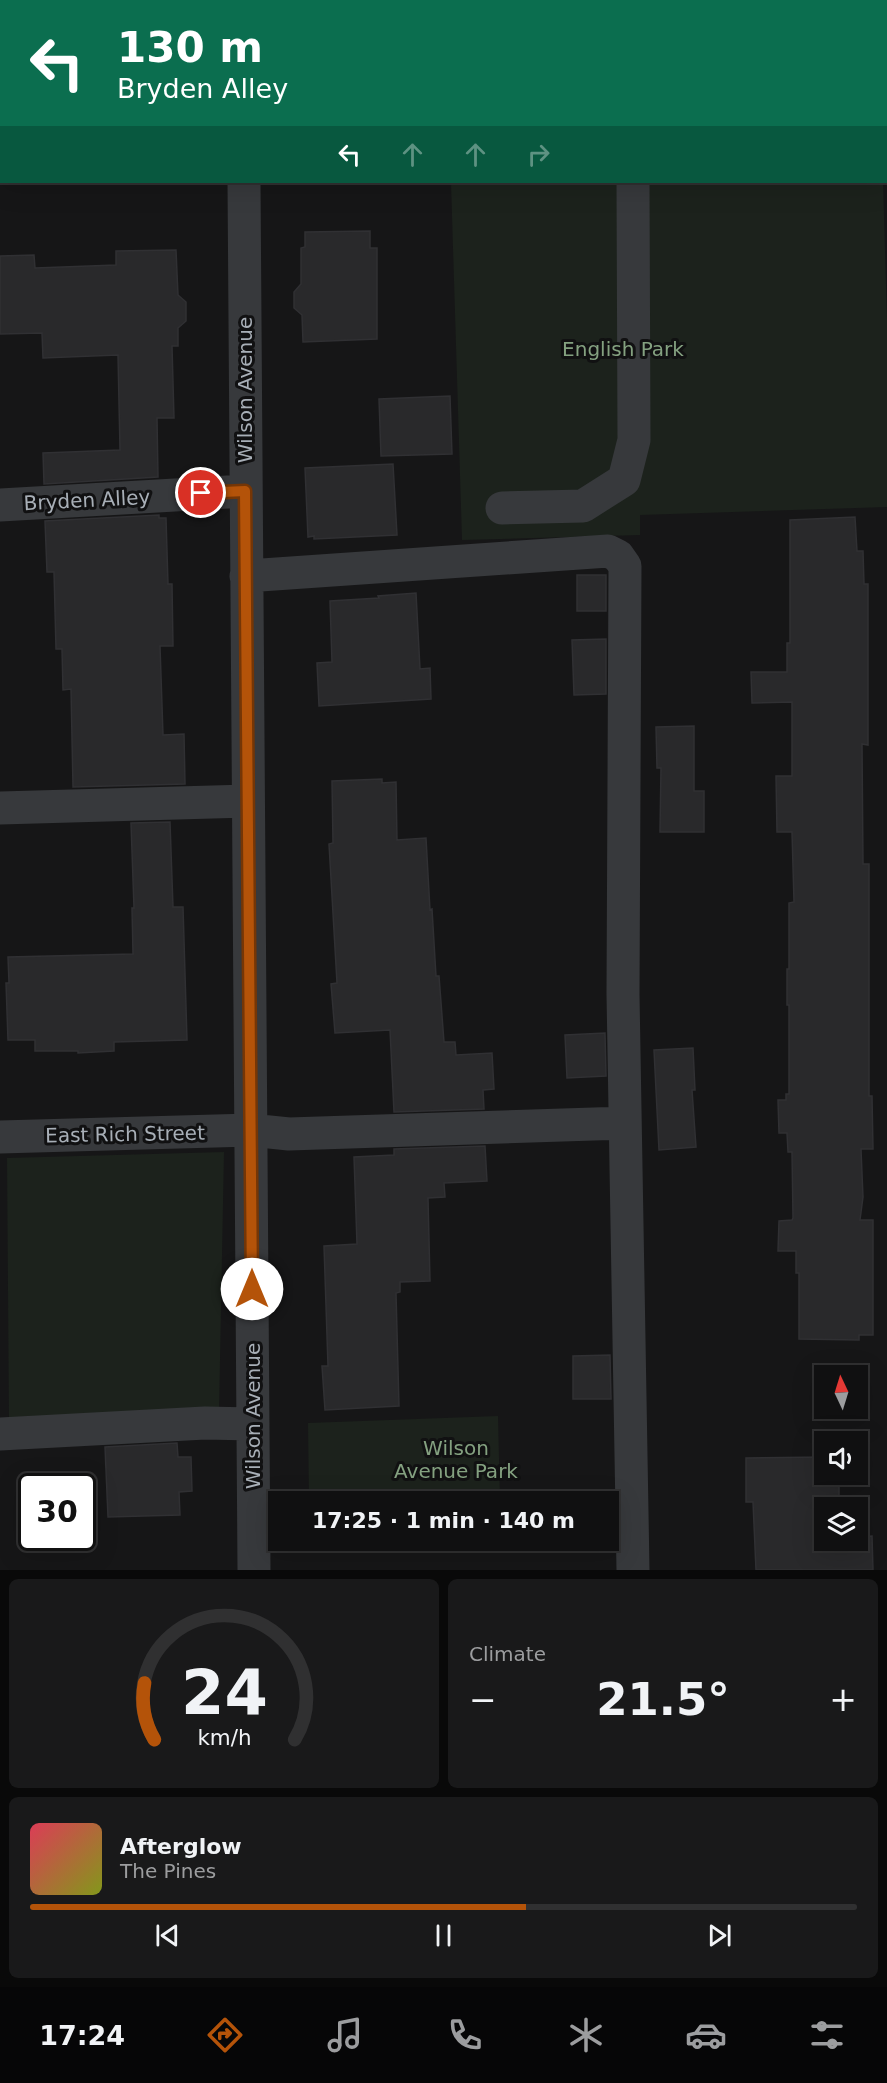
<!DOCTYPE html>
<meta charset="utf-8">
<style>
body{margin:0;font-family:"DejaVu Sans",sans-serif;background:#19191a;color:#f1f3f6;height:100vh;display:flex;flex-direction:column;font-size:22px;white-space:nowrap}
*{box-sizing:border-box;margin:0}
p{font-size:20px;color:#9c9d9f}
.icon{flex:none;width:33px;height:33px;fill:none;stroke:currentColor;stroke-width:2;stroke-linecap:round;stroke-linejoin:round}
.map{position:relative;height:1570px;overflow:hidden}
.details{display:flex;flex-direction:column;gap:9px;padding:9px;background:#090909;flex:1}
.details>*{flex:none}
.hud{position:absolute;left:0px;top:0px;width:888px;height:183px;box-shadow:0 6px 24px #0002,0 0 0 2px #303031;background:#0b6e4f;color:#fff;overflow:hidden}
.needle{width:39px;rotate:356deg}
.controls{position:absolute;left:814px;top:1365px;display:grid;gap:12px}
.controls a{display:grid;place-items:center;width:54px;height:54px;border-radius:0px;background:#101011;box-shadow:0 6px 24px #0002,0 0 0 2px #303031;font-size:30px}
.speed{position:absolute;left:18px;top:1473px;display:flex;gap:12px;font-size:30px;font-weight:700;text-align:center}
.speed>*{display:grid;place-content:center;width:78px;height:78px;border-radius:50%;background:#101011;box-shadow:0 6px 24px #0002,0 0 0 2px #303031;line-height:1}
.speed .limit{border:3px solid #111;border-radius:9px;background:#fff;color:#111}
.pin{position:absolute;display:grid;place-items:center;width:51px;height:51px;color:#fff;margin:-26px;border:3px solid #fff;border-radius:50%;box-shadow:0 2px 6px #0007}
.me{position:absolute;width:66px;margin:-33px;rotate:0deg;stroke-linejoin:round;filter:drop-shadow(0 0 4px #0008)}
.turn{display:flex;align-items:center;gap:21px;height:126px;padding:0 18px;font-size:27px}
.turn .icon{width:78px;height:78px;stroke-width:2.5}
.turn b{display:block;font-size:42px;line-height:51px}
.lanes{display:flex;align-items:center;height:57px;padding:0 18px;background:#0003;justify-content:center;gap:30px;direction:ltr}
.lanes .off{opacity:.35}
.big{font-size:45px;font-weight:800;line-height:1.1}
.details .widget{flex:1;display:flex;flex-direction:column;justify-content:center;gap:9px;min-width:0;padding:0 21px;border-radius:9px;background:#19191a}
.details .dial{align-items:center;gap:0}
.dial svg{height:156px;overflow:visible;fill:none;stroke:#303031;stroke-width:7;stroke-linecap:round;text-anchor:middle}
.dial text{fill:#f1f3f6;stroke:none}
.song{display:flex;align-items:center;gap:18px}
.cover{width:72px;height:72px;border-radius:9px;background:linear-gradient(135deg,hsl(350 70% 55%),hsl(70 70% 35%))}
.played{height:6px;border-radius:3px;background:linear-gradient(90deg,#b45309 60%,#303031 60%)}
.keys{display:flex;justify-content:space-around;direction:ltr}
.heat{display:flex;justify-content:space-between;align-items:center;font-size:33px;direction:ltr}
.details .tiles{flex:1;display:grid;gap:9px;grid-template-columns:1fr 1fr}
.widget:last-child{grid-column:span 2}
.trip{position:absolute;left:268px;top:1491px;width:351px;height:60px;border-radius:0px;background:#101011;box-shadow:0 6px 24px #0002,0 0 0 2px #303031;font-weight:800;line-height:60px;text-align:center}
.tab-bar{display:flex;height:96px;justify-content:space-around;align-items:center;background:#060607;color:#9c9d9f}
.tab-bar .icon{width:42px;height:42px}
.tab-bar .current{color:#b45309}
.tab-bar b{font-size:27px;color:#f1f3f6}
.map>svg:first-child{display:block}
.green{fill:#1c221c}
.building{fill:#29292b;stroke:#303033;stroke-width:1.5}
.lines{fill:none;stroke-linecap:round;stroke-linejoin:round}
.minor{stroke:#37393c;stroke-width:33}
.route-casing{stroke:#753606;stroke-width:15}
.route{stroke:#b45309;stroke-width:10}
.labels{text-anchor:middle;stroke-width:6;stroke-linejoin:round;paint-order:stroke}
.park-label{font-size:20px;fill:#84a180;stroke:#111112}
.street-label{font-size:20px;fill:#a8afb7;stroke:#111112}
</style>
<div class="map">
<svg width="887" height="1570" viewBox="0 0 887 1570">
<rect width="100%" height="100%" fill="#161617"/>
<!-- green -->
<path class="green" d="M 511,182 L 883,182 L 887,319 L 887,507 L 640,515 L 640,535 L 462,540 L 451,183 Z
M 224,1152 L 219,1413 L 9,1422 L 7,1158 Z
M 498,1416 L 500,1501 L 309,1501 L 308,1423 Z"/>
<!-- building -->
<path class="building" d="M 370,231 L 370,248 L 377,248 L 377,339 L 303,342 L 302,315 L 294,308 L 294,292 L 301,284 L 301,248 L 305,247 L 305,232 Z
M 176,250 L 178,295 L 186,302 L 186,321 L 178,328 L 178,346 L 172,346 L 174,418 L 157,418 L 158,477 L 44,484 L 43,453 L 120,450 L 118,355 L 43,358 L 42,333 L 0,334 L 0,256 L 34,255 L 35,268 L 116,265 L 116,251 Z
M 450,396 L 452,454 L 381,456 L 379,399 Z
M 393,464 L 397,535 L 314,539 L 314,536 L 308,537 L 305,468 Z
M 159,515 L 159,518 L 166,518 L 168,584 L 172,584 L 173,646 L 160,646 L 163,735 L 184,734 L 185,784 L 73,787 L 71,689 L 63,690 L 62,649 L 56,649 L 54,572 L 47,572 L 45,521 Z
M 855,517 L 857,551 L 863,551 L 864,584 L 868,584 L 868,745 L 862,744 L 863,864 L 869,864 L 869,1096 L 872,1096 L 873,1149 L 861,1149 L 863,1197 L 860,1220 L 873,1220 L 873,1335 L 859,1335 L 859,1340 L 799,1339 L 799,1273 L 796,1273 L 796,1251 L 778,1251 L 779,1221 L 792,1220 L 793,1218 L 792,1152 L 788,1152 L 787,1133 L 779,1133 L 778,1100 L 786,1100 L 786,1094 L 789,1094 L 789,1005 L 787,1005 L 787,969 L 789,969 L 789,903 L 794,902 L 792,832 L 777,832 L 776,776 L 792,776 L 792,702 L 752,703 L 751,672 L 787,672 L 787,643 L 790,643 L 790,520 Z
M 577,575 L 606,575 L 606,611 L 577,611 Z
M 416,593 L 420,669 L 430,668 L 431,699 L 319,706 L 317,663 L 332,662 L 330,601 L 379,598 L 378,596 Z
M 606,639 L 606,694 L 574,695 L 572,640 Z
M 694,726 L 694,791 L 704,791 L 704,832 L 660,832 L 661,768 L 657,768 L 656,727 Z
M 382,779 L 382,783 L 396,782 L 397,840 L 426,838 L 430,910 L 432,909 L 436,976 L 439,976 L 444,1042 L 455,1042 L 456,1055 L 492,1053 L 494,1089 L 483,1090 L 484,1109 L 394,1112 L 390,1030 L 335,1033 L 331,984 L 337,983 L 329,844 L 333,843 L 332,781 Z
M 170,822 L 173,907 L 183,907 L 187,1040 L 114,1042 L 114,1051 L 78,1053 L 78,1051 L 35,1051 L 35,1040 L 8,1040 L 6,983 L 9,983 L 8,957 L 133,954 L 132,908 L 134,908 L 131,823 Z
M 605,1033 L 606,1076 L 567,1078 L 565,1035 Z
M 693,1048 L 695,1090 L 692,1090 L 696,1147 L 659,1150 L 654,1050 Z
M 485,1146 L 487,1181 L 444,1183 L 445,1197 L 428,1198 L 430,1281 L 400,1282 L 400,1292 L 396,1293 L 399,1406 L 325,1410 L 322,1366 L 328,1366 L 324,1246 L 357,1244 L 354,1157 L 394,1155 L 394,1149 Z
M 610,1355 L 611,1399 L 573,1399 L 573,1356 Z
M 177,1443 L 178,1457 L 191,1457 L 192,1491 L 179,1492 L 180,1515 L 108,1517 L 105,1447 Z
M 825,1457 L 825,1474 L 839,1474 L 839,1508 L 825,1508 L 825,1540 L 858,1540 L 858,1533 L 860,1533 L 861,1537 L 872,1536 L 873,1570 L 756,1570 L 753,1502 L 746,1502 L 746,1458 Z"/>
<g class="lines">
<!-- minor -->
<path class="minor" d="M 242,0 L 242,2
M 633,2 L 633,0
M 886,107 L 887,107
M 0,149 L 2,149
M 244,182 L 254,1570
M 0,505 L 245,491
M 502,508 L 583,506 L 624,480 L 634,440 L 633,182
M 246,576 L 608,551 L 618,556 L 625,566 L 623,994 L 633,1570
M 0,808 L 248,801
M 0,1137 L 251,1130 L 289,1134 L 625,1123
M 0,1434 L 205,1423 L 253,1424"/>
</g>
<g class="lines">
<defs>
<path id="route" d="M 201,493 L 245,491 L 252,1289"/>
</defs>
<!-- route casing -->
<use href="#route" class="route-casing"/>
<!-- route -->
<use href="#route" class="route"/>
</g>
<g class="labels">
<!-- park labels -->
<g class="park-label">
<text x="623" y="356">English Park</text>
<text x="456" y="1455">Wilson<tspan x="456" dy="23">Avenue Park</tspan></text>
</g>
<!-- street labels -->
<g class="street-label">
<text transform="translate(245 390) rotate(-90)" y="7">Wilson Avenue</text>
<text transform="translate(87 500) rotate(-3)" y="7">Bryden Alley</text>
<text transform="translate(125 1134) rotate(-1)" y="7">East Rich Street</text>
<text transform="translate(253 1416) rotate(-90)" y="7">Wilson Avenue</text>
</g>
</g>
</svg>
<div class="controls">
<a><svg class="needle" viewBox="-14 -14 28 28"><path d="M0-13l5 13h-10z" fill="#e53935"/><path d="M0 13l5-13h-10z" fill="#9c9d9f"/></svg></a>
<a><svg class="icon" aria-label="sound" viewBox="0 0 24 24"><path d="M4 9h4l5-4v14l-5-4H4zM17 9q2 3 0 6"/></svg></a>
<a><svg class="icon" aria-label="layers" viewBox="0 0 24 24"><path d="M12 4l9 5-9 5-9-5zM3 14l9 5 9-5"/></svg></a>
</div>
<div class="speed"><div class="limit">30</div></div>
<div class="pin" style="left:201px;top:493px;background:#d93025"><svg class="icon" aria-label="arrive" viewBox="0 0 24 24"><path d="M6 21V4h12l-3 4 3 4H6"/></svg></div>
<svg class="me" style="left:252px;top:1289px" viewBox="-20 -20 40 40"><circle r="19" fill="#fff"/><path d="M0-13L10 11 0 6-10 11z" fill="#b45309"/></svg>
<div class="trip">17:25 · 1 min · 140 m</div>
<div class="hud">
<div class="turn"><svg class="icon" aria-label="left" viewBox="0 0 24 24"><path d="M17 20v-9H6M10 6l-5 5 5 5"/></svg><div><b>130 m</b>Bryden Alley</div></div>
<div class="lanes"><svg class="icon" aria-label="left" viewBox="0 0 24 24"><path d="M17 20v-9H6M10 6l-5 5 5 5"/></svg><svg class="icon off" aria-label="ahead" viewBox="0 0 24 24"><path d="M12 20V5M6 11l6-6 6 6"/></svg><svg class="icon off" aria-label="ahead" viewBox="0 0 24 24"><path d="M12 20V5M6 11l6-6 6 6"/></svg><svg class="icon off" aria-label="right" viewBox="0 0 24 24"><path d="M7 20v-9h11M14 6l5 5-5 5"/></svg></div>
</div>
</div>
<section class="details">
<div class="tiles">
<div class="widget dial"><svg viewBox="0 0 100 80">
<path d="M14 69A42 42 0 1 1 86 69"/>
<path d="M14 69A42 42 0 0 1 9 40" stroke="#b45309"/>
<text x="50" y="56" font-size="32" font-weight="700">24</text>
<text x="50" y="72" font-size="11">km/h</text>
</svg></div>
<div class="widget"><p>Climate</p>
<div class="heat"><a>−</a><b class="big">21.5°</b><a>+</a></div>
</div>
<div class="widget">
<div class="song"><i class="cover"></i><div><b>Afterglow</b><p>The Pines</p></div></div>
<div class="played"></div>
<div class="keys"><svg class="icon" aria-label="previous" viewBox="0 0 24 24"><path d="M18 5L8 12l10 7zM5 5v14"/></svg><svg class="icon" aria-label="pause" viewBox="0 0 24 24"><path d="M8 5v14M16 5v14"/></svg><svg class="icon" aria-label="next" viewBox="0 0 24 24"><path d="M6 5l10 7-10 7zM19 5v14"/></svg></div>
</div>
</div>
</section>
<nav class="tab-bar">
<b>17:24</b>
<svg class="icon current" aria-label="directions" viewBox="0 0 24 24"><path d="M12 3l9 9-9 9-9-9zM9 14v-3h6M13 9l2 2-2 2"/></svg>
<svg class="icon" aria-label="music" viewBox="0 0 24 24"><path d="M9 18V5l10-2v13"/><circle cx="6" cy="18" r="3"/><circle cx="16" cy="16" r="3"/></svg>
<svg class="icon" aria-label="phone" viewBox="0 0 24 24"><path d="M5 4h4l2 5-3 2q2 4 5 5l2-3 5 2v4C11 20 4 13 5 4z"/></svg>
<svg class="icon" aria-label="climate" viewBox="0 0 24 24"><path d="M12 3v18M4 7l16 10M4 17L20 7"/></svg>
<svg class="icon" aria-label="car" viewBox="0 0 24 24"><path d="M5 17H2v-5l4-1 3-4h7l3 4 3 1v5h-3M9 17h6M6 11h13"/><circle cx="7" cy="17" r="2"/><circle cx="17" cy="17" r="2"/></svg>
<svg class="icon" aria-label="filters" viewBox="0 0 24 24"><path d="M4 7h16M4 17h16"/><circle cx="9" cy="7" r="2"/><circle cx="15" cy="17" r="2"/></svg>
</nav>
